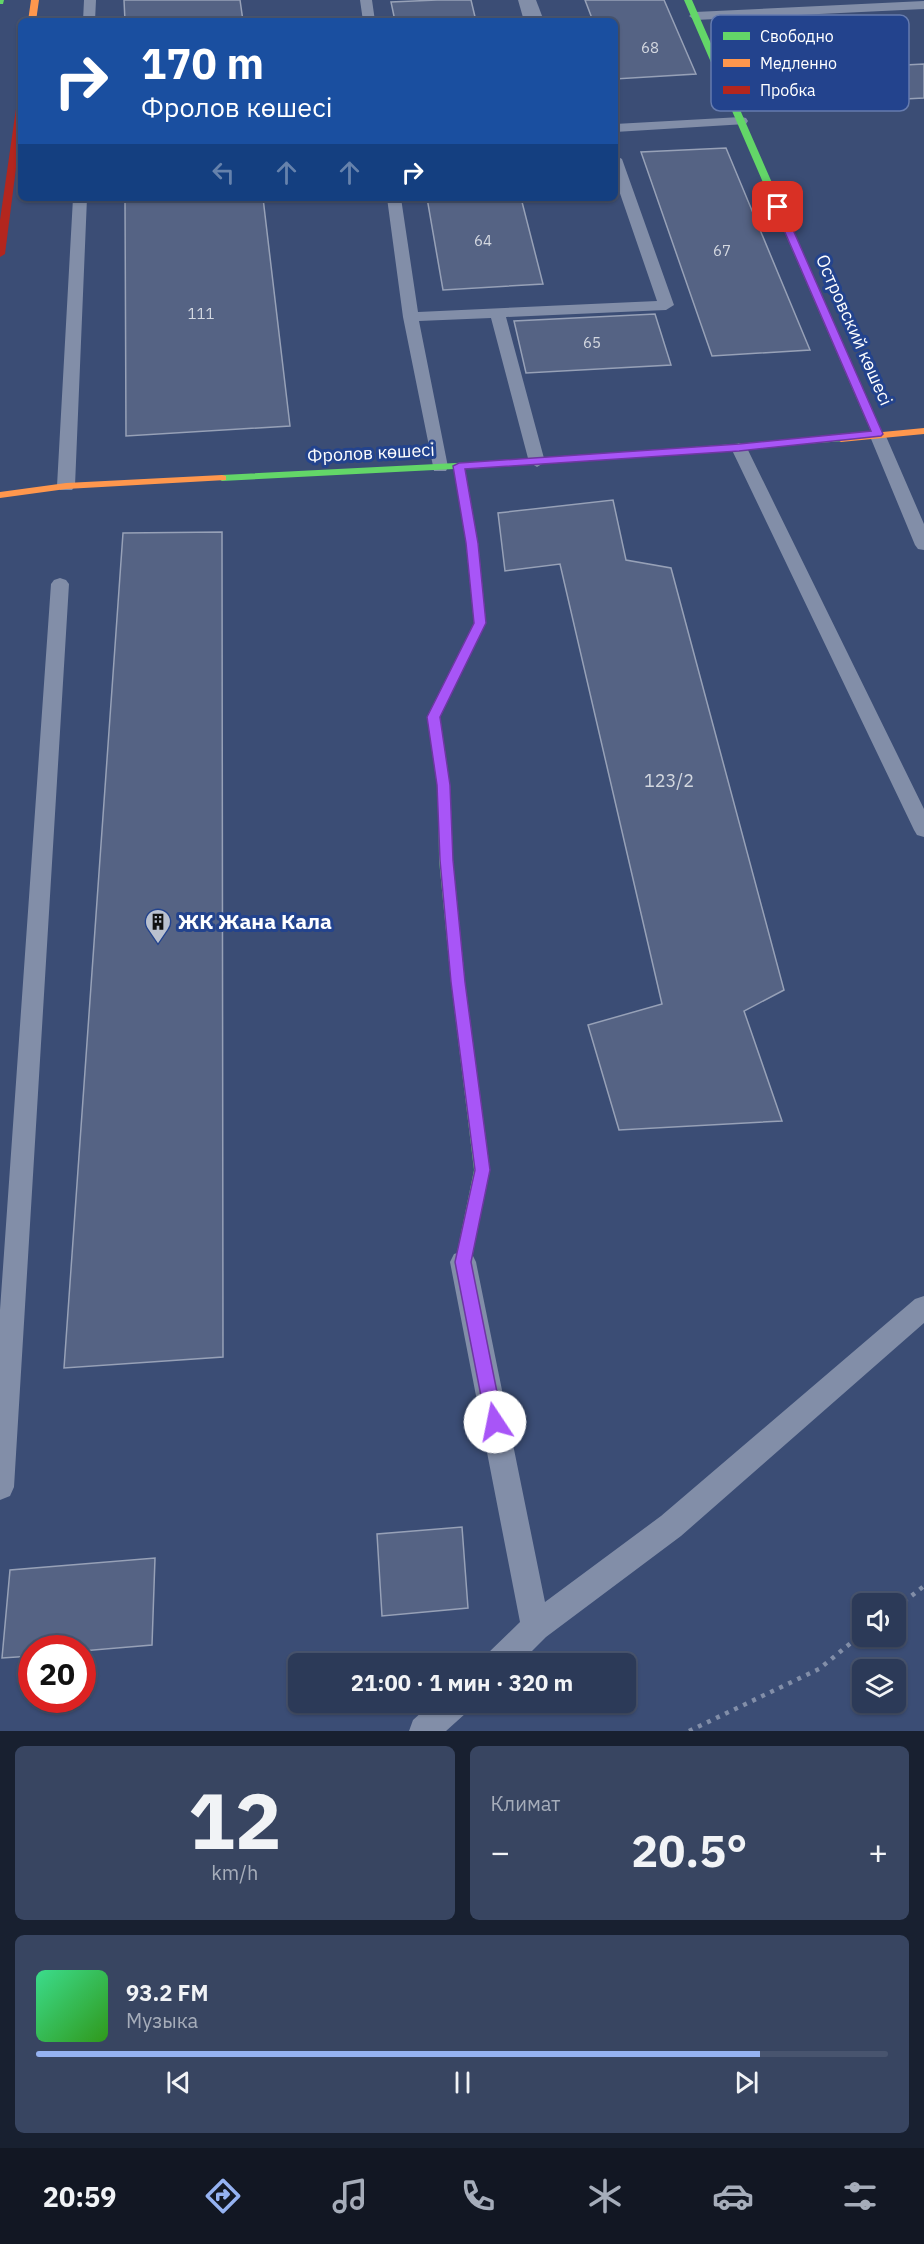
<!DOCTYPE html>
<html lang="ru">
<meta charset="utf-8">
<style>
body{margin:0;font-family:"IBM Plex Sans",sans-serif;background:#384561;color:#f1f3f6;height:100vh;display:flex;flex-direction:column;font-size:22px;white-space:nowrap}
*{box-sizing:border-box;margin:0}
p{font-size:20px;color:#a6adba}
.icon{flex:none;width:33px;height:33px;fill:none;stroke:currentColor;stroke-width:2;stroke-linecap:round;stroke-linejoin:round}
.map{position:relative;height:1731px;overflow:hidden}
.panel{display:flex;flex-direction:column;gap:15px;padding:15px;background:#182030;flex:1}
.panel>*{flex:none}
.top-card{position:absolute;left:18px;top:18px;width:600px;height:183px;border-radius:9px;box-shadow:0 2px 4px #0004,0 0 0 2px #48546e;background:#1a4fa0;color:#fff;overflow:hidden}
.tools{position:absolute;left:852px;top:1593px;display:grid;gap:12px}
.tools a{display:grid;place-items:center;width:54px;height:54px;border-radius:9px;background:#2c3a58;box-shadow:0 2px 4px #0004,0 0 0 2px #48546e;font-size:30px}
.speed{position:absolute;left:18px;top:1635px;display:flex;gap:12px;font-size:30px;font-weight:700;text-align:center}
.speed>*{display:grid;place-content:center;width:78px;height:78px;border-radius:50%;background:#2c3a58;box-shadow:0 2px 4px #0004,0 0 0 2px #48546e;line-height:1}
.speed .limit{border:9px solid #d22;background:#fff;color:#111}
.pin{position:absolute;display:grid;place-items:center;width:51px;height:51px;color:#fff;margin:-26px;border-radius:12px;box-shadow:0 3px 9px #0006}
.me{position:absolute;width:66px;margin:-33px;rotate:349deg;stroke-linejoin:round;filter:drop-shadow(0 0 4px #0008)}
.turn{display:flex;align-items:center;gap:21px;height:126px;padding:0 24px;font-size:27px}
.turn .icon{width:78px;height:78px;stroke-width:2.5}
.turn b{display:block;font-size:42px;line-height:51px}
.lanes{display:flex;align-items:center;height:57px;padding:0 24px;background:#0003;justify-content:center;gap:30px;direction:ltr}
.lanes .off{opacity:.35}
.big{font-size:45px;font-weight:700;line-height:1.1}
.panel .tile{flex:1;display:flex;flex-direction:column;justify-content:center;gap:9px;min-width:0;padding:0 21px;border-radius:9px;background:#384561}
.panel .dial{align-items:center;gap:0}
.dial b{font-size:78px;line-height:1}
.song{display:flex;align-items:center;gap:18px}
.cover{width:72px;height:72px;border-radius:9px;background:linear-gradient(135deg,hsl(150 70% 55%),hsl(110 70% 35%))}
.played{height:6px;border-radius:3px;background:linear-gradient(90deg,#95b2f1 85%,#48546e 85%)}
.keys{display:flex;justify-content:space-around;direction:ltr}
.heat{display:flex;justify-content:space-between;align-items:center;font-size:33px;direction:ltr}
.panel .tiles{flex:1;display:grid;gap:15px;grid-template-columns:1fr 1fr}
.tile:last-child{grid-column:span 2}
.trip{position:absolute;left:288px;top:1653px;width:348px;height:60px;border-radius:9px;background:#2c3a58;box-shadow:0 2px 4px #0004,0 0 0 2px #48546e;font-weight:700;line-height:60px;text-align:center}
.menu{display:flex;height:96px;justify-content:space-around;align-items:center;background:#121723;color:#a6adba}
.menu .icon{width:42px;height:42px}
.menu .active{color:#95b2f1}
.menu b{font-size:27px;color:#f1f3f6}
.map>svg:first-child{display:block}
.building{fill:#556384;stroke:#97a1b7;stroke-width:1.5}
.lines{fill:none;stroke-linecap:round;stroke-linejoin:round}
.path{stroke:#828ea8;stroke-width:4.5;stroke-dasharray:4 6;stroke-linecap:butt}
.lane{fill:#828ea8;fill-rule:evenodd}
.street{fill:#828ea8;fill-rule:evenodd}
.fast{fill:#63d668;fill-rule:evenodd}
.slow{fill:#ff974d;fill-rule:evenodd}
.jam{fill:#b3261e;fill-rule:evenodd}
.route{fill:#a855f7;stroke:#6d37a1;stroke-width:1.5}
.labels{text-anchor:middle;stroke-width:6;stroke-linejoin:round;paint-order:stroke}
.far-number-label{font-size:15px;fill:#d4d8e0}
.far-street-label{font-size:18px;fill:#fff;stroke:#23438d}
.number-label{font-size:18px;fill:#d4d8e0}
.poi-label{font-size:21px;font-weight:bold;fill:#fff;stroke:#23438d;text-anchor:start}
.key{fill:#23438d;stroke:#657baf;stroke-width:1.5}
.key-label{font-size:16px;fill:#fff}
</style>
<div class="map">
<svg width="924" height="1731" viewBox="0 0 924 1731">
<rect width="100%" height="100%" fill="#3b4d75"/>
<!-- building -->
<path class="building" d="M 124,0 L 240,0 L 243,21 L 125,21 Z
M 437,0 L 471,0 L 476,21 L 395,21 L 391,2 Z
M 585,0 L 664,0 L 696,74 L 615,79 L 615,21 L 593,21 Z
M 924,64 L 924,98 L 787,105 L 770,72 Z
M 726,148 L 810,350 L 712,356 L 641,152 Z
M 125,198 L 263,198 L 290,426 L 126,436 Z
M 427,198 L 521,198 L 543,284 L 443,290 Z
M 655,314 L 671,365 L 526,373 L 514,321 Z
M 613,500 L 626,560 L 671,568 L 784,990 L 744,1011 L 782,1121 L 619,1130 L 588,1025 L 662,1004 L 560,564 L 505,571 L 498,513 Z
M 222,532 L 223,1357 L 64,1368 L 123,533 Z
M 462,1527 L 468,1608 L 382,1616 L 377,1534 Z
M 155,1558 L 152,1645 L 82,1651 L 82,1648 L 32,1648 L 32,1656 L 2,1658 L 10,1570 Z"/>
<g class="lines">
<!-- path -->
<path class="path" d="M 896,1608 L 924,1586
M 689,1731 L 819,1669 L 862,1634"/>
<!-- lane -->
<path class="lane" d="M 84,0 L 96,0 L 95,21 L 83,21 Z
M 360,0 L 372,0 L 375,21 L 363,21 Z
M 924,1 L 924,9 L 695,20 L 689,16 L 695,12 Z
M 741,117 L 746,118 L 748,121 L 746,124 L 615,132 L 615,124 Z
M 615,155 L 622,159 L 674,305 L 666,310 L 506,317 L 545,462 L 537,467 L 529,462 L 491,318 L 419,321 L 448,467 L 446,471 L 434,471 L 403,317 L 387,198 L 401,198 L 418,312 L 657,301 L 615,179 Z
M 73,198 L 87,198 L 75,486 L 72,490 L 60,490 L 57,486 Z
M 877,429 L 885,434 L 924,524 L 924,550 L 918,549 L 915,545 L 869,434 Z
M 739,443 L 747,448 L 924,809 L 924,837 L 917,835 L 914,830 L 731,448 Z
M 60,578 L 66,580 L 69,584 L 14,1487 L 10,1496 L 0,1500 L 0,1310 L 51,584 L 54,580 Z
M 463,1251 L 472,1254 L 476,1262 L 545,1602 L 661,1516 L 915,1299 L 924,1296 L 924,1323 L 681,1536 L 546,1637 L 519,1664 L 483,1664 L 487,1654 L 520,1622 L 450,1262 L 454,1254 Z
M 433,1702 L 470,1702 L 466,1713 L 446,1731 L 409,1731 L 413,1720 Z"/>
<!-- street -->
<path class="street" d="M 518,0 L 536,0 L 544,21 L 524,21 Z"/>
<!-- fast -->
<path class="fast" d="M 0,0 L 4,0 L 3,4 L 0,4 Z
M 684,0 L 692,0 L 882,434 L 881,436 L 873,436 L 872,434 Z
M 841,436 L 845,437 L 845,441 L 465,469 L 478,543 L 486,623 L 440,717 L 450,785 L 453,860 L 465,982 L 490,1170 L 471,1262 L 469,1267 L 463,1269 L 457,1267 L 455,1262 L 474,1170 L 451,982 L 439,860 L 438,785 L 428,717 L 474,623 L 466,543 L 454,469 L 222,481 L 217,478 L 222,475 L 537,459 Z"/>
<!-- slow -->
<path class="slow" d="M 31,0 L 39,0 L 36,21 L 28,21 Z
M 924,428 L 924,434 L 841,442 L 836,439 L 841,436 Z
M 222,475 L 226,476 L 226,480 L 66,489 L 0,498 L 0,492 L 66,483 Z"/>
<!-- jam -->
<path class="jam" d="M 18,95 L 21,95 L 21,129 L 5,254 L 0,257 L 0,220 Z"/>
</g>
<!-- route -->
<path class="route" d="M 778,204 L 783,207 L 883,434 L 881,436 L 739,451 L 465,469 L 478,543 L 486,623 L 440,717 L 450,785 L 453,860 L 465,982 L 490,1170 L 471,1262 L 503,1422 L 501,1427 L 495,1430 L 489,1427 L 486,1422 L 455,1262 L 475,1170 L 451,982 L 440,860 L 437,785 L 427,717 L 474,623 L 466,543 L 453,466 L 459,463 L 739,444 L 871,431 L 774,207 Z"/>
<!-- icons -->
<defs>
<symbol id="building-pin" viewBox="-11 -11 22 30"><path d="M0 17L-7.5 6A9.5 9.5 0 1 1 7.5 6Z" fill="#bac1cf" stroke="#23438d"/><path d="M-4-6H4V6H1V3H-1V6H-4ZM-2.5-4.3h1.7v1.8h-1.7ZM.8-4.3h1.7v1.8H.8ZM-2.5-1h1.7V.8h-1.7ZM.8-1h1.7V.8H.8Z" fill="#111"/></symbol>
</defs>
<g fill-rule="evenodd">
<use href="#building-pin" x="143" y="907" width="30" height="40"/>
</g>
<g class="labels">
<!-- far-number labels -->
<g class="far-number-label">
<text x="650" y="53">68</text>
<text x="483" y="246">64</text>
<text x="722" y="256">67</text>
<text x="201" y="319">111</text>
<text x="592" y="348">65</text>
</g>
<!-- far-street labels -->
<g class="far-street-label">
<text transform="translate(854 330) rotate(66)" y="6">Островский көшесі</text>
<text transform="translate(371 453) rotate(-3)" y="6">Фролов көшесі</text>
</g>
<!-- number labels -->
<g class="number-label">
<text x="669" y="787">123/2</text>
</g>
<!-- poi labels -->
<g class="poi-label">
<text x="178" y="929">ЖК Жана Кала</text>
</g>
</g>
<!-- legend -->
<rect x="711" y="15" width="198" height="96" rx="9" class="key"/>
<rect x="723" y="32" width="27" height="8" fill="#63d668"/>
<rect x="723" y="59" width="27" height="8" fill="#ff974d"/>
<rect x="723" y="86" width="27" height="8" fill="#b3261e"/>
<g class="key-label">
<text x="760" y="42">Свободно</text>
<text x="760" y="69">Медленно</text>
<text x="760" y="96">Пробка</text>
</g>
</svg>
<div class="tools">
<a><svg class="icon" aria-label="sound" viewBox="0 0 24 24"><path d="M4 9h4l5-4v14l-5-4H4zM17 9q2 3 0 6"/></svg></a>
<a><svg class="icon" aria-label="layers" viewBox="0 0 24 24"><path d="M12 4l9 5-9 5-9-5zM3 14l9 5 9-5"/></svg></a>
</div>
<div class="speed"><div class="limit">20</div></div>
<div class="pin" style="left:778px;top:207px;background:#d93025"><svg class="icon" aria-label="arrive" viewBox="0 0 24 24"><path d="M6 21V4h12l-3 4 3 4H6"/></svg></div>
<svg class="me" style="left:495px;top:1422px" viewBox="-20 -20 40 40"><circle r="19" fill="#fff"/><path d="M0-13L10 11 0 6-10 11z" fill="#a855f7"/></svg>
<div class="trip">21:00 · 1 мин · 320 m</div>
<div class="top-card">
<div class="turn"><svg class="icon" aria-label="right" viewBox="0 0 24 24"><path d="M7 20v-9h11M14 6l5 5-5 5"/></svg><div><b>170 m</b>Фролов көшесі</div></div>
<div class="lanes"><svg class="icon off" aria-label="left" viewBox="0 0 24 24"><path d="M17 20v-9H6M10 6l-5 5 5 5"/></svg><svg class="icon off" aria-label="ahead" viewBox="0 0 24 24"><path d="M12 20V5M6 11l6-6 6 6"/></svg><svg class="icon off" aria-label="ahead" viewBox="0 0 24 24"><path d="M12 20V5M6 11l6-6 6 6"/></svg><svg class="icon" aria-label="right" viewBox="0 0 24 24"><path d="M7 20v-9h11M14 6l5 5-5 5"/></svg></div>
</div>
</div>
<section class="panel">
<div class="tiles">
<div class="tile dial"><b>12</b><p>km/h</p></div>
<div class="tile"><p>Климат</p>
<div class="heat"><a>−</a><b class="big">20.5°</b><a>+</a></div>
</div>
<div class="tile">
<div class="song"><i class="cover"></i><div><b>93.2 FM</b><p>Музыка</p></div></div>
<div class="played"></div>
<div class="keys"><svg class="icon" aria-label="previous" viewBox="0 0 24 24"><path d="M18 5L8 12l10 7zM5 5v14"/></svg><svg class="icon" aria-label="pause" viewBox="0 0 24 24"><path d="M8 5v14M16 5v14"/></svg><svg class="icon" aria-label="next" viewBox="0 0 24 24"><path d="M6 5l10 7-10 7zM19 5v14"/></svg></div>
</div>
</div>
</section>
<nav class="menu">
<b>20:59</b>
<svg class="icon active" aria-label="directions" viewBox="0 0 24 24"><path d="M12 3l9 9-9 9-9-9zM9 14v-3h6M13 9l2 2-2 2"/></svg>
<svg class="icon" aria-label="music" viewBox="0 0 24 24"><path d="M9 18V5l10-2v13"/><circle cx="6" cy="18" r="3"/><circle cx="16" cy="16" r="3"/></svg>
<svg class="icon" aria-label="phone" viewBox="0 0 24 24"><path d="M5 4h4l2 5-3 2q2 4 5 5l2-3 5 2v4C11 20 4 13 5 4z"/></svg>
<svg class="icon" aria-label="climate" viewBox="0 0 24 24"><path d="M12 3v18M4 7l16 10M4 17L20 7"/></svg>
<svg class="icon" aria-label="car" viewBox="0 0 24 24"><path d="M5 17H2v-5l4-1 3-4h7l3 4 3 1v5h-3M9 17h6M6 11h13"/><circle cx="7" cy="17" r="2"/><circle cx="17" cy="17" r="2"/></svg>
<svg class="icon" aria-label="filters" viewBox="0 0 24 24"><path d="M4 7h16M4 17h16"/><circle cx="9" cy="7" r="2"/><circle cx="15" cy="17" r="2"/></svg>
</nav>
